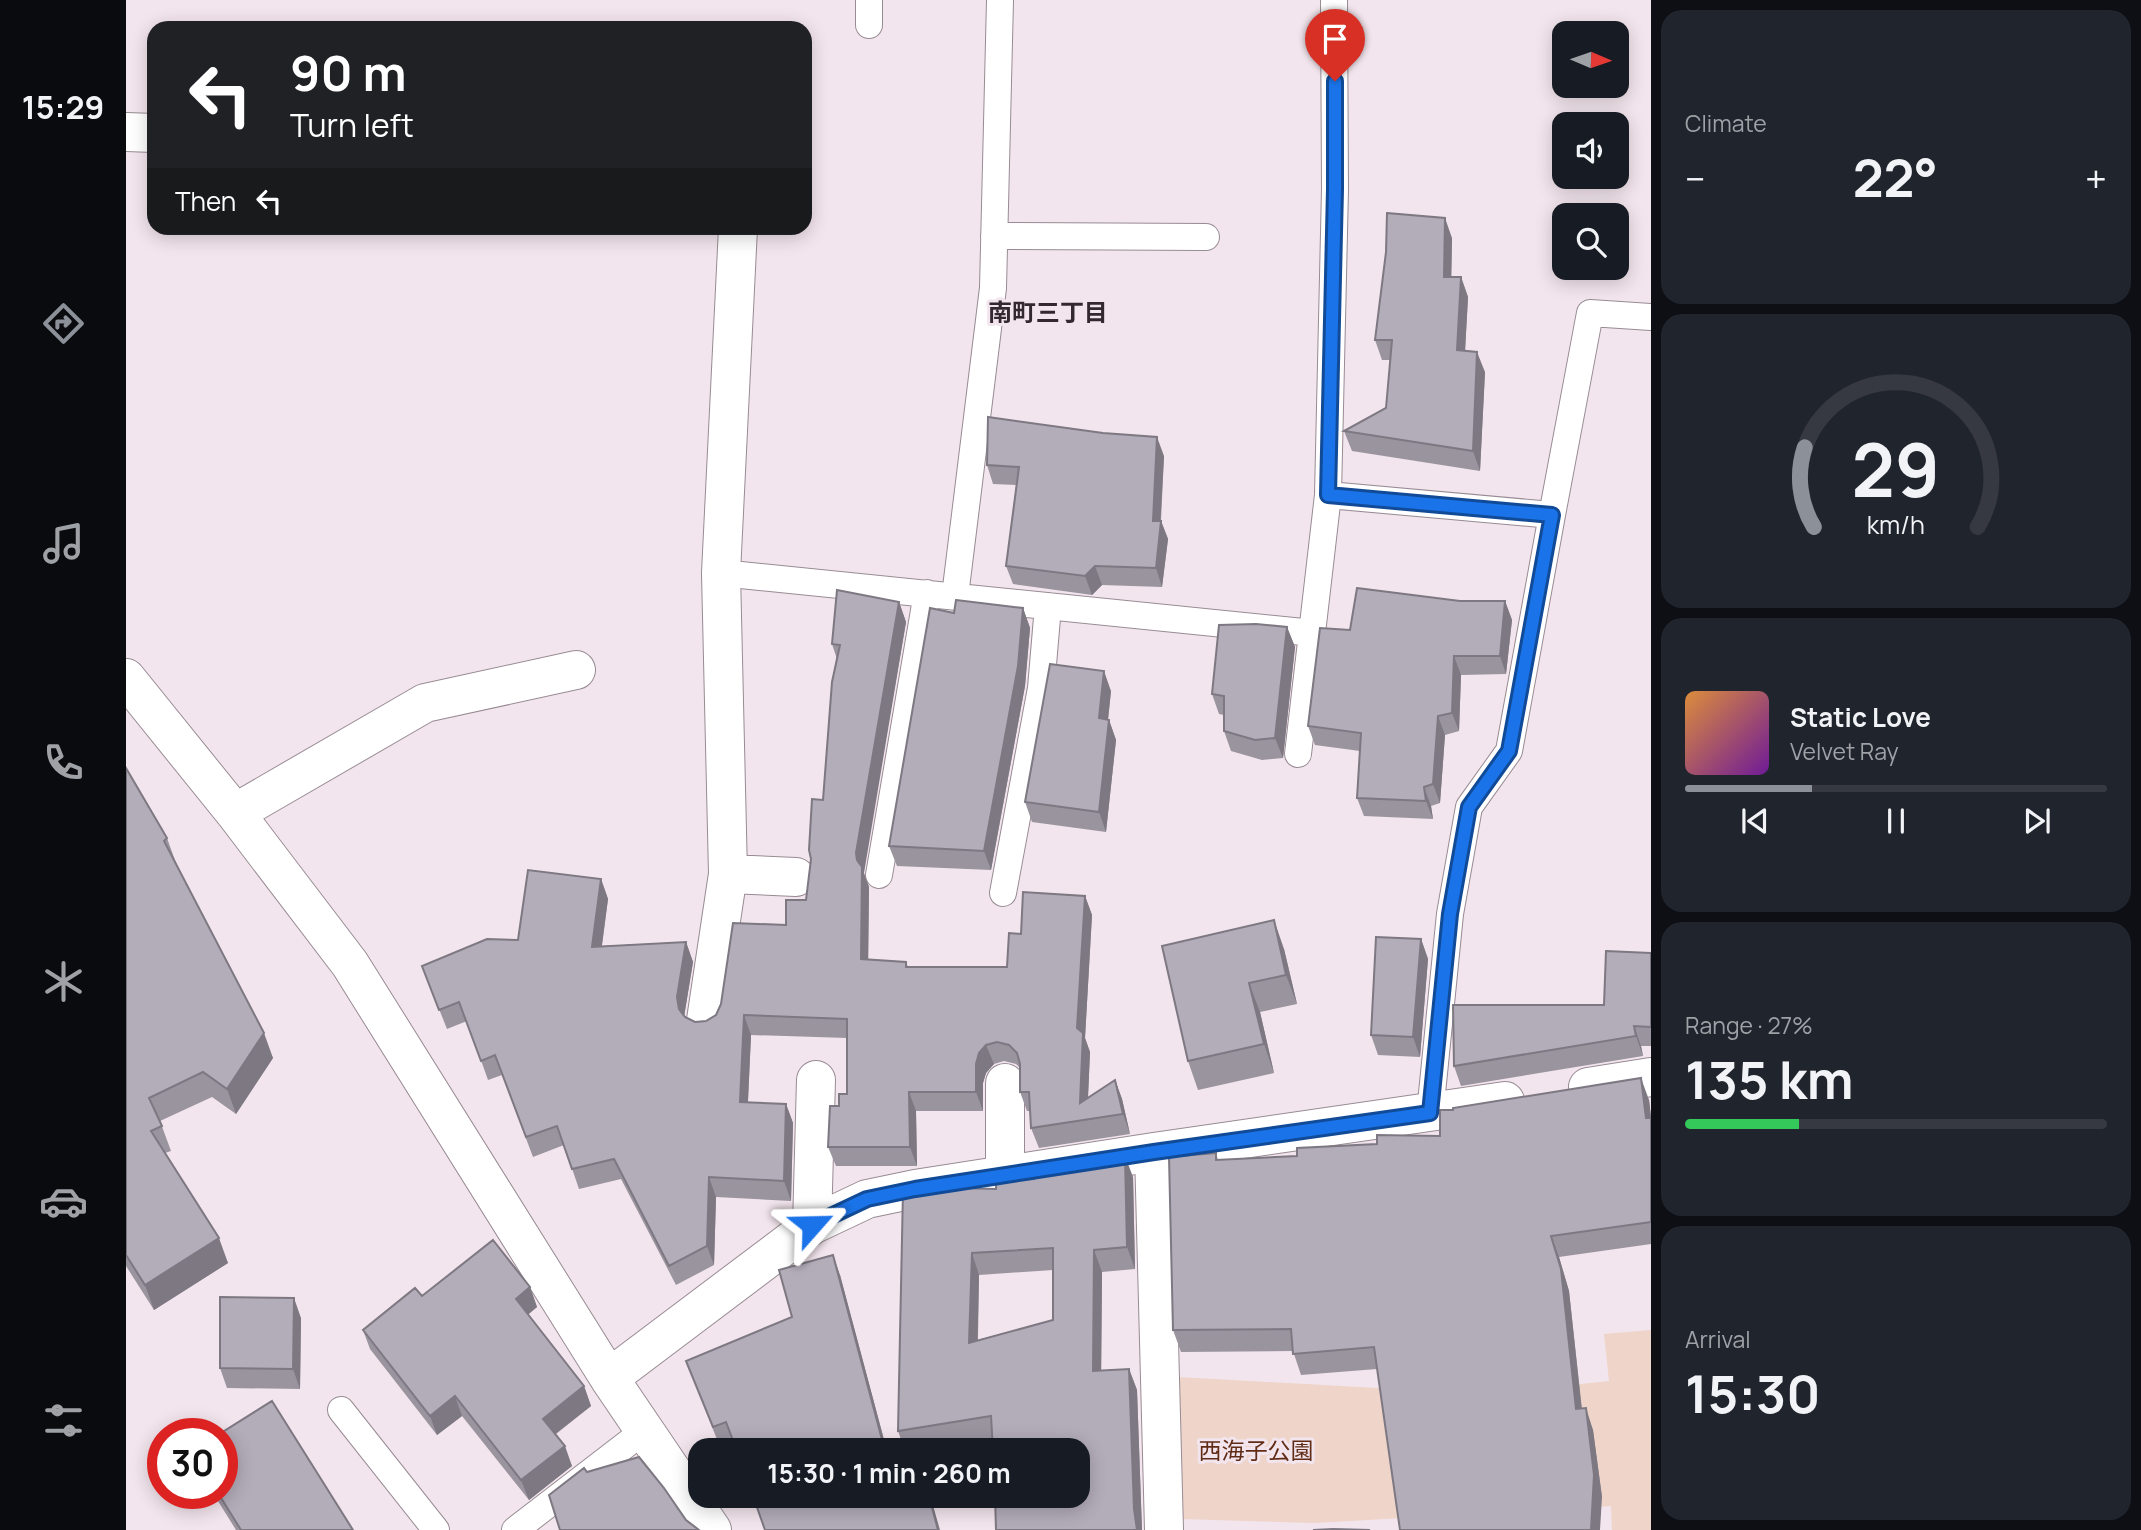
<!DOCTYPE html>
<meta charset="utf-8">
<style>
body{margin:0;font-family:Manrope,"Noto Sans JP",sans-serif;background:#20242c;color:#f1f3f6;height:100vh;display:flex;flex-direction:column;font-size:26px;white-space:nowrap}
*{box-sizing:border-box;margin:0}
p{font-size:23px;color:#9ea1a6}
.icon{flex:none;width:38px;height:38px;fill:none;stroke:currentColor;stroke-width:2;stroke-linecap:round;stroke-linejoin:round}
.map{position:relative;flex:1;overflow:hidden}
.drawer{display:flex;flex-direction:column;gap:10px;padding:10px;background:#0d0f14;width:490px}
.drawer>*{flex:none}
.guide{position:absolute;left:21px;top:21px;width:665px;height:214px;border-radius:21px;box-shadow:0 4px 18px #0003;background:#202124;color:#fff;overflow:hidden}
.needle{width:46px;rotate:92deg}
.buttons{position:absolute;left:1426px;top:21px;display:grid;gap:14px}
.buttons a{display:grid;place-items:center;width:77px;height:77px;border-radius:14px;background:#171b24;box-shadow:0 4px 18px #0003;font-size:35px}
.speed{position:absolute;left:21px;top:1418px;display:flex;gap:14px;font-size:35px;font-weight:700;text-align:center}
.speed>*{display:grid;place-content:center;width:91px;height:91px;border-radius:50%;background:#171b24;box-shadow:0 4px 18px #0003;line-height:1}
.speed .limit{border:10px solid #d22;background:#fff;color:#111}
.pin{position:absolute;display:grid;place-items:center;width:60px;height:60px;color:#fff;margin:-72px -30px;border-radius:50% 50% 50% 0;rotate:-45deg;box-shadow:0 0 7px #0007}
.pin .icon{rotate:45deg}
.me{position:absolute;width:77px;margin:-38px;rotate:65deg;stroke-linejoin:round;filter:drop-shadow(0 0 5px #0008)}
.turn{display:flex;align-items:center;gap:24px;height:147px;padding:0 28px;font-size:32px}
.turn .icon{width:91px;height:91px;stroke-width:2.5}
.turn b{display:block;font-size:49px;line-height:60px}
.then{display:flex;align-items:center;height:66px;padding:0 28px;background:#0003;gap:14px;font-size:26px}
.big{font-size:52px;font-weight:700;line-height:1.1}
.drawer .widget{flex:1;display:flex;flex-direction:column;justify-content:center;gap:10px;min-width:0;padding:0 24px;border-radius:21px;background:#20242c}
.drawer .dial{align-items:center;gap:0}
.dial svg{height:182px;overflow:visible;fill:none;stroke:#363941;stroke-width:7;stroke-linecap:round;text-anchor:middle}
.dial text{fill:#f1f3f6;stroke:none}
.song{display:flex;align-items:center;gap:21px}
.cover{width:84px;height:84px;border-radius:10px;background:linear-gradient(135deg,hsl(30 70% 55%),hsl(280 70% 35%))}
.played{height:7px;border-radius:4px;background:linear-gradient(90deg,#8c9099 30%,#363941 30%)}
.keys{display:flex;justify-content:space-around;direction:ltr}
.heat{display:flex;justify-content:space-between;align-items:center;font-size:38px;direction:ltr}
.charge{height:10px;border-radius:5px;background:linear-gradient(90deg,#34c759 27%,#363941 0)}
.trip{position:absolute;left:562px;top:1438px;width:402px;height:70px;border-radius:21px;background:#171b24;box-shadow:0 4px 18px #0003;font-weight:700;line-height:70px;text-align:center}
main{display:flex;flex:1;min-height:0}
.tab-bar{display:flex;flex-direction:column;width:126px;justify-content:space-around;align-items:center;background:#090b0e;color:#9ea1a6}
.tab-bar .icon{width:49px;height:49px}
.tab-bar .current{color:#8c9099}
.tab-bar b{font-size:32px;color:#f1f3f6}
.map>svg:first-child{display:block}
.green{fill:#eed4c9}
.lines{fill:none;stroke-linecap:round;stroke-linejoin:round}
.lane-casing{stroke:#988b93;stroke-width:28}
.street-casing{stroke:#988b93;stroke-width:40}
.lane{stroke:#fff;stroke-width:26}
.street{stroke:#fff;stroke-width:38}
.wall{fill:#9a949f;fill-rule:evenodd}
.shaded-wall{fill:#7d7882}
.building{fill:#b3acb9;stroke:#7d7882;stroke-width:2;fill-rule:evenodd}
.route-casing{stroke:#114b97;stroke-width:18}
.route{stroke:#1a73e8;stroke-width:12}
.labels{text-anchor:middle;stroke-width:6;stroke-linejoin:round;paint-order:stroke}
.park-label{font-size:23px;fill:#602c16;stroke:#f3e5ed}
.neighbourhood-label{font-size:24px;font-weight:bold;fill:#33282f;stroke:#f3e5ed}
</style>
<main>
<nav class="tab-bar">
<b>15:29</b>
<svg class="icon current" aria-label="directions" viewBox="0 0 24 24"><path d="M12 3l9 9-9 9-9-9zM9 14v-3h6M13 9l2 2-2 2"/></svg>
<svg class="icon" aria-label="music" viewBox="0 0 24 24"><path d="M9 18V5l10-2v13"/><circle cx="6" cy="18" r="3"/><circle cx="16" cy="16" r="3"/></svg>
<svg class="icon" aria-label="phone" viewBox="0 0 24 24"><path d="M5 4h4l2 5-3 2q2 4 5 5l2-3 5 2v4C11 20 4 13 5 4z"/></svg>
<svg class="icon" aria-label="climate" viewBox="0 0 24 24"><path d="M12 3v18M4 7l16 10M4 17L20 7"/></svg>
<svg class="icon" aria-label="car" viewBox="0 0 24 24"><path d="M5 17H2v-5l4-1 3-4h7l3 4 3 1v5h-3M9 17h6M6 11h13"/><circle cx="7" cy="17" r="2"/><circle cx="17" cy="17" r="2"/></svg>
<svg class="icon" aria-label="filters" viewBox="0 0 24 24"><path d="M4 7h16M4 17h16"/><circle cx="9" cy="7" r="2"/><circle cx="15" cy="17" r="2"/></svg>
</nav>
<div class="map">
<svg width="1525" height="1530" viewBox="0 0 1525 1530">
<rect width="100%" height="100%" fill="#f3e5ed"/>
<!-- green -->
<path class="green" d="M 1525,1330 L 1525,1530 L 1486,1530 L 1485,1506 L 1189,1523 L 1056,1519 L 1052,1377 L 1359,1394 L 1483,1381 L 1478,1334 Z"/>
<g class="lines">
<defs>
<path id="lane" d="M 743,25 L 743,0
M 868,236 L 1080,237
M 1202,495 L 1209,189 L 1208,0
M 595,573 L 1187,633
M 829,596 L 867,288 L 874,0
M 1172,754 L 1202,495 L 1426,515 L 1464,313 L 1525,317
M 753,875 L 801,593
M 877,893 L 915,688 L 922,606
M 1304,1113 L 1324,914 L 1343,807 L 1383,751 L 1426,515
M 215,1410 L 310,1530
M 389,1530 L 519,1430"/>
<path id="street" d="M 0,132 L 28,133
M 0,678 L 109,813 L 224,964 L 483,1378 L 586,1530
M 109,813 L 299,703 L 450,670
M 602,874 L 670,877
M 580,1020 L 602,874 L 595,573 L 612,228
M 879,1083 L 879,1175
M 1462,1087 L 1525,1077
M 1028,1152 L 1038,1530
M 686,1225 L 690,1080
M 483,1378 L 686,1225 L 741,1199 L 789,1189 L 1028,1152 L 1379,1101"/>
</defs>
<!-- lane casing -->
<use href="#lane" class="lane-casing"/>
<!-- street casing -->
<use href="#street" class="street-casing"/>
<!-- lane -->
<use href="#lane" class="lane"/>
<!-- street -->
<use href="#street" class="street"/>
</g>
<!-- wall -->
<path class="wall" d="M 1326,238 L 1325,277 L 1335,277 L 1342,297 L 1339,351 L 1359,372 L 1354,471 L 1226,451 L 1218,431 L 1260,408 L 1264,360 L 1256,360 L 1249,340 Z
M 1038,456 L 1035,521 L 1042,539 L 1036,587 L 976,585 L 966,595 L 887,584 L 880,566 L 890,485 L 867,484 L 861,465 Z
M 1334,601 L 1379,601 L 1386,620 L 1380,674 L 1335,675 L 1333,731 L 1319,735 L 1314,803 L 1305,806 L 1307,819 L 1238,816 L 1231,798 L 1234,751 L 1189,745 L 1182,726 L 1224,630 Z
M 773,602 L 780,622 L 737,872 L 743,887 L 742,959 L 780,962 L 782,967 L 881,967 L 895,934 L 959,896 L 966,915 L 959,1038 L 964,1052 L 962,1097 L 989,1080 L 996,1099 L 1004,1134 L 913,1148 L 905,1128 L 904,1111 L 901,1111 L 894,1092 L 894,1068 L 890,1064 L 878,1061 L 868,1064 L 860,1073 L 857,1083 L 857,1111 L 790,1111 L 791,1166 L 710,1166 L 702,1147 L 713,1106 L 721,1094 L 721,1038 L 625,1035 L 622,1102 L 660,1104 L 667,1123 L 665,1201 L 590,1197 L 588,1265 L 550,1285 L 495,1179 L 453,1189 L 438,1145 L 407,1157 L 376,1075 L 362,1080 L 341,1021 L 321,1029 L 296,966 L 392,940 L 475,879 L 482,899 L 476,946 L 560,942 L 567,962 L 558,1017 L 569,1022 L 580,1021 L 590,1015 L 680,900 L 697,800 L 711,659 L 706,644 Z
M 897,608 L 904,628 L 899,686 L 865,870 L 771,866 L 763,846 L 828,613 Z
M 1161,627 L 1169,647 L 1157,758 L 1136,760 L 1105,751 L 1098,731 L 1098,715 L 1093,714 L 1086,694 Z
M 985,691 L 982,720 L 983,720 L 990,740 L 980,832 L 906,822 L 899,802 Z
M 0,768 L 41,838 L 50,863 L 147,1058 L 110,1114 L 86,1097 L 34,1121 L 45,1151 L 39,1153 L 102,1263 L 28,1310 L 0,1266 Z
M 1295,939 L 1302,959 L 1294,1057 L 1252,1055 L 1245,1035 Z
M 1036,946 L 1158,949 L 1171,1004 L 1134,1012 L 1148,1073 L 1072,1090 L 1062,1061 Z
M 1525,953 L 1525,1046 L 1515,1046 L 1517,1056 L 1335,1086 L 1328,1066 L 1478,1005 Z
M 1523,1100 L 1525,1117 L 1525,1244 L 1433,1257 L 1443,1291 L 1456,1409 L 1467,1430 L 1476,1497 L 1251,1369 L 1175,1375 L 1167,1351 L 1055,1352 L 1047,1330 L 1090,1153 L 1092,1160 L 1171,1156 L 1314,1136 L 1327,1110 Z
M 1007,1177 L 1009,1269 L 976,1272 L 975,1371 L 1003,1369 L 1011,1390 L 1016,1530 L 870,1530 L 866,1439 L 795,1451 L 779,1451 L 772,1431 L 870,1189 ZM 927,1270 L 927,1320 L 852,1340 L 853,1275 Z
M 714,1275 L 761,1451 L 611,1451 L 607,1441 L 594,1447 L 560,1361 L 666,1317 Z
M 404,1287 L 411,1307 L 402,1314 L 458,1386 L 465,1406 L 430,1434 L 446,1466 L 403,1500 L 336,1416 L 311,1435 L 244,1349 L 237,1330 Z
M 175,1318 L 174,1389 L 101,1388 L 94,1368 Z
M 87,1493 L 96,1493 L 227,1530 L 110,1530 Z"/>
<!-- shaded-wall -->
<path class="shaded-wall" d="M 1319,218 L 1326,238 L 1325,297 L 1318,277 Z
M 1335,277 L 1342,297 L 1338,370 L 1331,350 Z
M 1351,352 L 1359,372 L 1354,471 L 1347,451 Z
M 1031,437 L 1038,456 L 1034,528 L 1035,521 L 1042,539 L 1036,587 L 1030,568 L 1027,521 Z
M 969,566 L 976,585 L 966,595 L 959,576 Z
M 1379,601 L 1386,620 L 1380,674 L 1374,656 Z
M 773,602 L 780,622 L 738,873 L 743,887 L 742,978 L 735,959 L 730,853 Z
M 897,608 L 904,628 L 899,686 L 865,870 L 858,851 Z
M 1161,627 L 1169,647 L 1157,758 L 1149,738 Z
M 1328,656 L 1335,675 L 1333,731 L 1326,713 Z
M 978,671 L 985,691 L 980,738 L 973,718 Z
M 1312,716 L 1319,735 L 1314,803 L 1307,784 Z
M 983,720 L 990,740 L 980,832 L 973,812 Z
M 1298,787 L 1305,806 L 1307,819 L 1300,801 Z
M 475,879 L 482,899 L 473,966 L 466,947 Z
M 959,896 L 966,915 L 959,1038 L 964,1052 L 961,1120 L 954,1103 L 951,1028 Z
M 1148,920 L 1158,949 L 1171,1004 L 1160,975 Z
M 1295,939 L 1302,959 L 1294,1057 L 1287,1037 Z
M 560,942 L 567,962 L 558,1017 L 553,1009 L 551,997 Z
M 1123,983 L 1134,1012 L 1148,1073 L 1138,1044 Z
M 618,1015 L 625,1035 L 621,1121 L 614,1102 Z
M 1508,1026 L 1515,1046 L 1517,1056 L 1510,1036 Z
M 138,1033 L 147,1058 L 110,1114 L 101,1089 Z
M 860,1045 L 868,1064 L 860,1073 L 857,1083 L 857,1111 L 850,1092 L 850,1064 L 853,1053 Z
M 1515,1078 L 1523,1100 L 1525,1117 L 1525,1131 L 1520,1118 Z
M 989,1080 L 996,1099 L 1004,1134 L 997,1114 Z
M 783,1092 L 790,1111 L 791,1166 L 784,1147 Z
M 660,1104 L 667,1123 L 665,1201 L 658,1181 Z
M 999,1156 L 1007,1177 L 1009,1269 L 1001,1247 Z
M 583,1177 L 590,1197 L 588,1265 L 581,1246 Z
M 1425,1236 L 1433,1257 L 1443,1291 L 1458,1431 L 1450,1409 Z
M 93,1238 L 102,1263 L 28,1310 L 19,1285 Z
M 968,1250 L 976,1272 L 975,1393 L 967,1371 Z
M 846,1253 L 853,1275 L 851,1364 L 843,1343 Z
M 707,1255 L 714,1275 L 761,1451 L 759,1451 Z
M 404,1287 L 411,1307 L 397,1319 L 390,1299 Z
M 168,1298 L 175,1318 L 174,1389 L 167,1369 Z
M 1003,1369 L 1011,1390 L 1016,1530 L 1011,1530 L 1008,1509 Z
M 458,1386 L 465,1406 L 424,1438 L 417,1419 Z
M 329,1396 L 336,1416 L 311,1435 L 304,1416 Z
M 1460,1408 L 1467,1430 L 1476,1497 L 1474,1530 L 1465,1530 Z
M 439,1446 L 446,1466 L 403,1500 L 395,1480 Z
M 803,1496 L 808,1509 L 814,1530 L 812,1530 Z"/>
<!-- building -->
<path class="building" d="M 1261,213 L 1319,218 L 1318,277 L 1335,277 L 1331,350 L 1351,352 L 1347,451 L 1218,431 L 1260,408 L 1266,340 L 1249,340 L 1260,252 Z
M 862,417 L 977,433 L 1031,437 L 1027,521 L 1035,521 L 1030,568 L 969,566 L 959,576 L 880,566 L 893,467 L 861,465 Z
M 1231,588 L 1334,601 L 1379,601 L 1374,656 L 1328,656 L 1326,713 L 1312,716 L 1307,784 L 1298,787 L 1300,801 L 1231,798 L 1235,733 L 1182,726 L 1194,628 L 1224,630 Z
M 711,590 L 773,602 L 730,853 L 731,860 L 736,867 L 735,959 L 780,962 L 780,967 L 881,967 L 883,933 L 895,934 L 897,892 L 959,896 L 951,1028 L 957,1033 L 954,1103 L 989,1080 L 997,1114 L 905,1128 L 903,1092 L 894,1092 L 894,1064 L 891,1053 L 883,1045 L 871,1042 L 860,1045 L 853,1053 L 850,1064 L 850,1092 L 783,1092 L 784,1147 L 702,1147 L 704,1106 L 713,1106 L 713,1094 L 721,1094 L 721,1019 L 618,1015 L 614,1102 L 660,1104 L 658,1181 L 583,1177 L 581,1246 L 543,1266 L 488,1159 L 446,1169 L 431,1126 L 400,1137 L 369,1055 L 355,1061 L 333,1002 L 313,1010 L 296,966 L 361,939 L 392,940 L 402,870 L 475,879 L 466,947 L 560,942 L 551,997 L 553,1009 L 559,1017 L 569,1022 L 580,1021 L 590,1015 L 595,1004 L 607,923 L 660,925 L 660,900 L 680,900 L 685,859 L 683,850 L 686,799 L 697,800 L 706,682 L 714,645 L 706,644 Z
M 830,600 L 897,608 L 892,666 L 858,851 L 763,846 L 804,608 L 828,613 Z
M 1130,624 L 1161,627 L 1149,738 L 1129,740 L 1098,731 L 1098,696 L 1086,694 L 1093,625 Z
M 924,664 L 978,671 L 973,718 L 983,720 L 973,812 L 899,802 Z
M 0,768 L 41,838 L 38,841 L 138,1033 L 101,1089 L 77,1072 L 23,1098 L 36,1126 L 25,1131 L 93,1238 L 19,1285 L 0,1255 Z
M 1148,920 L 1160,975 L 1123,983 L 1138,1044 L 1062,1061 L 1036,946 Z
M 1250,937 L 1295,939 L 1287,1037 L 1245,1035 Z
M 1480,951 L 1525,953 L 1525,1027 L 1508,1026 L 1510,1036 L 1328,1066 L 1327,1005 L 1478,1005 Z
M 1515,1078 L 1520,1118 L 1525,1118 L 1525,1222 L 1425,1236 L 1435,1269 L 1450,1409 L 1460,1408 L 1468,1475 L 1465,1530 L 1274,1530 L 1248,1347 L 1167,1354 L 1165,1329 L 1047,1330 L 1043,1157 L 1090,1153 L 1090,1160 L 1171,1156 L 1171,1148 L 1251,1144 L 1251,1135 L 1314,1136 L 1314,1110 L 1327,1110 L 1327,1108 Z
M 999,1156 L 1001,1247 L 968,1250 L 967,1371 L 1003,1369 L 1008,1509 L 1011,1530 L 870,1530 L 869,1496 L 952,1496 L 952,1451 L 867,1451 L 865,1416 L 772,1431 L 777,1190 L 797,1187 L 870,1189 L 870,1181 L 908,1179 L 908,1170 ZM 927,1248 L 927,1320 L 843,1343 L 846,1253 Z
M 367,1240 L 404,1287 L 390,1299 L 458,1386 L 417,1419 L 439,1446 L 395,1480 L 329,1396 L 304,1416 L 237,1330 L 289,1288 L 296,1296 Z
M 707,1255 L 759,1451 L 611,1451 L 600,1422 L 587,1427 L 560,1361 L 666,1317 L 653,1270 Z
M 94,1297 L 168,1298 L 167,1369 L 94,1368 Z
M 146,1401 L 227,1530 L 115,1530 L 92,1493 L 96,1493 L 96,1433 L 95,1433 Z
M 513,1457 L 538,1488 L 560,1520 L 573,1530 L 434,1530 L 423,1495 L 458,1468 L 461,1472 Z
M 627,1496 L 803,1496 L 812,1530 L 639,1530 Z
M 1207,1529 L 1244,1530 L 1187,1530 Z"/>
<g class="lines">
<defs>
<path id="route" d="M 686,1225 L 741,1199 L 789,1189 L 1028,1152 L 1304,1113 L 1324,914 L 1343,807 L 1383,751 L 1426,515 L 1202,495 L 1209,189 L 1209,81"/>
</defs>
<!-- route casing -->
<use href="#route" class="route-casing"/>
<!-- route -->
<use href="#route" class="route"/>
</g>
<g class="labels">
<!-- park labels -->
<g class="park-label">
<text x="1130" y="1459">西海子公園</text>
</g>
<!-- neighbourhood labels -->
<g class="neighbourhood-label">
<text x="922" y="321">南町三丁目</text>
</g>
</g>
</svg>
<div class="buttons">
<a><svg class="needle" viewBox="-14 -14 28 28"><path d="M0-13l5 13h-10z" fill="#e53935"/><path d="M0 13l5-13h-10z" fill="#9ea1a6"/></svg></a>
<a><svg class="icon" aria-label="sound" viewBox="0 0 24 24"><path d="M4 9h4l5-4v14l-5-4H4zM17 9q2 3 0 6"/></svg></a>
<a><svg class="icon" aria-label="search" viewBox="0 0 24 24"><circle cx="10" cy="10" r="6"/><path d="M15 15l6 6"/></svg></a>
</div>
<div class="speed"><div class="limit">30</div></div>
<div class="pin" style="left:1209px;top:81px;background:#d93025"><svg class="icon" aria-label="arrive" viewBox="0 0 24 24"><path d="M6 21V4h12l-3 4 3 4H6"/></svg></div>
<svg class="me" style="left:686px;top:1225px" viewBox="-20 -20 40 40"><path d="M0-17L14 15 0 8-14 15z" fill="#1a73e8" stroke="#fff" stroke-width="4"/></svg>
<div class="trip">15:30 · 1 min · 260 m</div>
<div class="guide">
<div class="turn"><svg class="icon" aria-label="left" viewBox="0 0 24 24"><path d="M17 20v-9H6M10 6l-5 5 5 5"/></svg><div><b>90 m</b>Turn left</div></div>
<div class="then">Then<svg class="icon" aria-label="left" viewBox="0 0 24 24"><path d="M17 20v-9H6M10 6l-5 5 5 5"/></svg></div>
</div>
</div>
<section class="drawer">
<div class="widget"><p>Climate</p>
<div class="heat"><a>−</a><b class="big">22°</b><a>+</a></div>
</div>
<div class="widget dial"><svg viewBox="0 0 100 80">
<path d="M14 69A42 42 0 1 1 86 69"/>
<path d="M14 69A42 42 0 0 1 10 34" stroke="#8c9099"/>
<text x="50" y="56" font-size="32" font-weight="700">29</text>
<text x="50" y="72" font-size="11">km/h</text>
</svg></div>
<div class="widget">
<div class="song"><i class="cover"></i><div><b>Static Love</b><p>Velvet Ray</p></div></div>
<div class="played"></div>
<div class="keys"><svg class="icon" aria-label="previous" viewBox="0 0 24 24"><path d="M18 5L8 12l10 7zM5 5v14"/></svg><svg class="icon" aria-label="pause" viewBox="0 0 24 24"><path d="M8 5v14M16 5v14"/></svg><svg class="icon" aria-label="next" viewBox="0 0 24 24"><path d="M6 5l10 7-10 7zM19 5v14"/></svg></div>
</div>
<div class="widget"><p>Range · 27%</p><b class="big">135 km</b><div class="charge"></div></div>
<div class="widget"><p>Arrival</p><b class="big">15:30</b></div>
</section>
</main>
